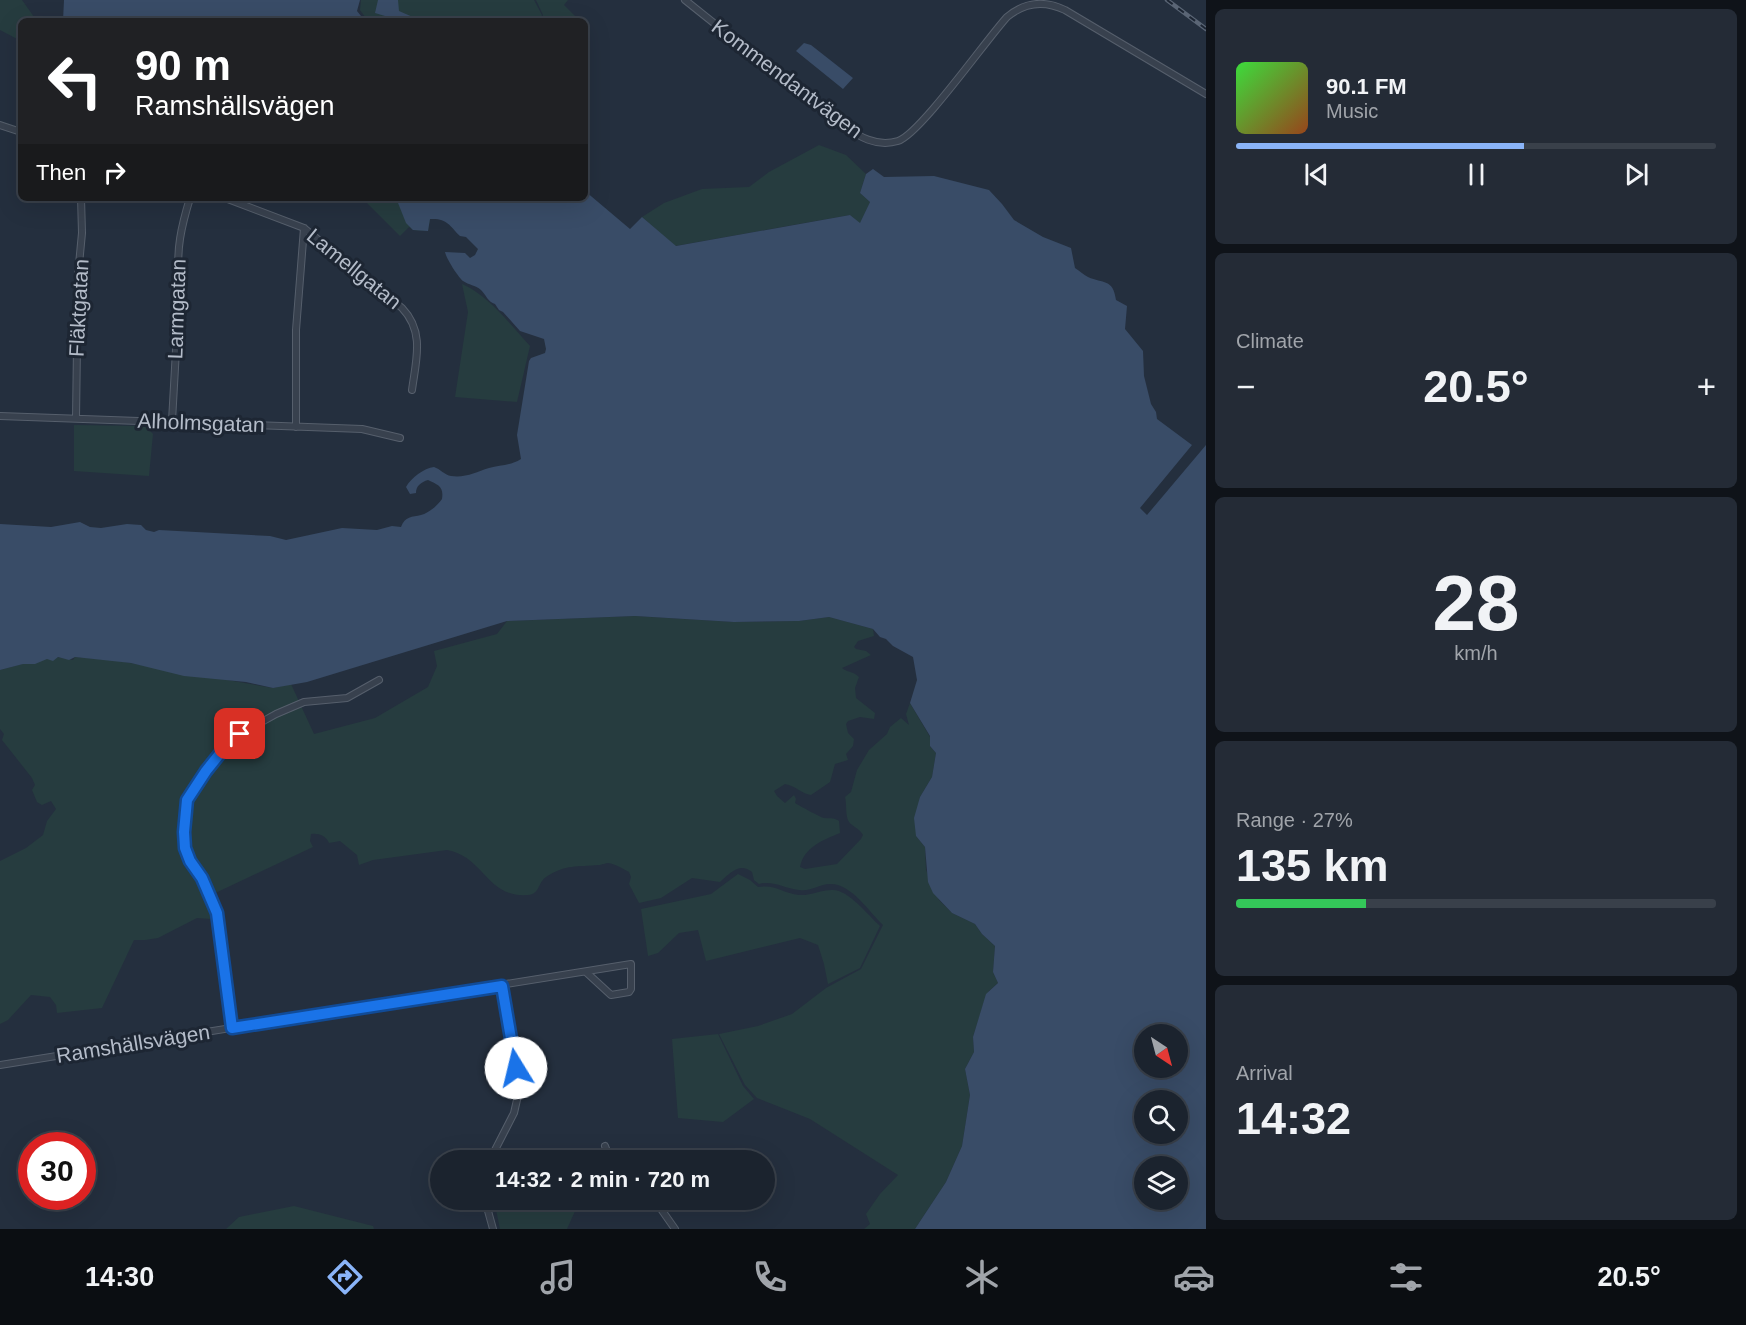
<!DOCTYPE html>
<meta charset="utf-8">
<style>
body{margin:0;font-family:Helvetica,sans-serif;background:#242b36;color:#f1f3f6;height:100vh;display:flex;flex-direction:column;font-size:22px;white-space:nowrap}
*{box-sizing:border-box;margin:0}
p{font-size:20px;color:#a0a4aa}
.icon{flex:none;width:33px;height:33px;fill:none;stroke:currentColor;stroke-width:2;stroke-linecap:round;stroke-linejoin:round}
.map{position:relative;flex:1;overflow:hidden}
.sheet{display:flex;flex-direction:column;gap:9px;padding:9px;background:#0f1319;width:540px}
.sheet>*{flex:none}
.banner{position:absolute;left:18px;top:18px;width:570px;height:183px;border-radius:9px;box-shadow:0 6px 24px #0002,0 0 0 2px #39404a;background:#202124;color:#fff;overflow:hidden}
.needle{width:39px;rotate:144deg}
.fabs{position:absolute;left:1134px;top:1024px;display:grid;gap:12px}
.fabs a{display:grid;place-items:center;width:54px;height:54px;border-radius:50%;background:#1b232e;box-shadow:0 6px 24px #0002,0 0 0 2px #39404a;font-size:30px}
.speed{position:absolute;left:18px;top:1132px;display:flex;gap:12px;font-size:30px;font-weight:700;text-align:center}
.speed>*{display:grid;place-content:center;width:78px;height:78px;border-radius:50%;background:#1b232e;box-shadow:0 6px 24px #0002,0 0 0 2px #39404a;line-height:1}
.speed .limit{border:9px solid #d22;background:#fff;color:#111}
.pin{position:absolute;display:grid;place-items:center;width:51px;height:51px;color:#fff;margin:-26px;border-radius:12px;box-shadow:0 3px 9px #0006}
.me{position:absolute;width:66px;margin:-33px;rotate:351deg;stroke-linejoin:round;filter:drop-shadow(0 0 4px #0008)}
.turn{display:flex;align-items:center;gap:21px;height:126px;padding:0 18px;font-size:27px}
.turn .icon{width:78px;height:78px;stroke-width:2.5}
.turn b{display:block;font-size:42px;line-height:51px}
.then{display:flex;align-items:center;height:57px;padding:0 18px;background:#0003;gap:12px;font-size:22px}
.big{font-size:45px;font-weight:700;line-height:1.1}
.sheet .card{flex:1;display:flex;flex-direction:column;justify-content:center;gap:9px;min-width:0;padding:0 21px;border-radius:9px;background:#242b36}
.sheet .dial{align-items:center;gap:0}
.dial b{font-size:78px;line-height:1}
.song{display:flex;align-items:center;gap:18px}
.cover{width:72px;height:72px;border-radius:9px;background:linear-gradient(135deg,hsl(120 70% 55%),hsl(20 70% 35%))}
.played{height:6px;border-radius:3px;background:linear-gradient(90deg,#8ab4f8 60%,#39404a 60%)}
.keys{display:flex;justify-content:space-around;direction:ltr}
.heat{display:flex;justify-content:space-between;align-items:center;font-size:33px;direction:ltr}
.charge{height:9px;border-radius:4px;background:linear-gradient(90deg,#34c759 27%,#39404a 0)}
.trip{position:absolute;left:430px;top:1150px;width:345px;height:60px;border-radius:30px;background:#1b232e;box-shadow:0 6px 24px #0002,0 0 0 2px #39404a;font-weight:700;line-height:60px;text-align:center}
.dock{display:flex;height:96px;justify-content:space-around;align-items:center;background:#0b0e12;color:#a0a4aa}
.dock .icon{width:42px;height:42px}
.dock .selected{color:#8ab4f8}
.dock b{font-size:27px;color:#f1f3f6}
main{display:flex;flex:1;min-height:0}
.map>svg:first-child{display:block}
.green{fill:#263c3f}
.water{fill:#394c67;fill-rule:evenodd}
.lines{fill:none;stroke-linecap:round;stroke-linejoin:round}
.minor-casing{stroke:#565f6c;stroke-width:8}
.minor{stroke:#38414e;stroke-width:6}
.rail-casing{stroke:#5a6575;stroke-width:4.5}
.rail{stroke:#1d2633;stroke-width:2;stroke-dasharray:7;stroke-linecap:butt}
.route-casing{stroke:#114b97;stroke-width:15}
.route{stroke:#1a73e8;stroke-width:10}
.labels{text-anchor:middle;stroke-width:6;stroke-linejoin:round;paint-order:stroke}
.street-label{font-size:21px;fill:#b4bcc9;stroke:#1d2633}
</style>
<main>
<div class="map">
<svg width="1206" height="1229" viewBox="0 0 1206 1229">
<rect width="100%" height="100%" fill="#242f3e"/>
<!-- green -->
<path class="green" d="M 0,0 L 22,0 L 37,21 L 21,21 L 21,41 L 0,30 Z
M 361,0 L 534,0 L 542,15 L 540,21 L 368,21 L 360,10 Z
M 536,0 L 568,0 L 564,5 L 580,21 L 541,21 L 543,15 Z
M 819,145 L 846,155 L 866,174 L 860,193 L 870,202 L 860,224 L 850,215 L 675,246 L 642,217 L 664,203 L 702,189 L 749,187 L 769,172 Z
M 362,198 L 417,198 L 448,223 L 440,218 L 430,219 L 428,231 L 413,230 L 409,227 L 400,236 Z
M 462,284 C 489,296 510,324 530,346 L 517,402 L 455,397 L 468,312 Z
M 74,425 L 145,426 L 153,434 L 149,476 L 74,471 Z
M 635,616 L 734,622 L 799,621 L 829,617 L 873,629 L 874,636 L 858,641 L 854,647 L 856,649 L 866,651 L 871,655 L 842,668 C 848,673 851,670 859,677 L 855,688 L 856,698 L 875,713 L 874,719 L 860,717 L 848,721 L 846,724 L 848,733 L 854,739 L 853,746 L 846,754 L 848,760 L 835,764 L 830,782 L 811,795 C 802,794 796,786 785,784 L 774,791 L 777,796 L 785,803 L 794,795 L 796,799 L 795,803 C 798,805 820,817 824,818 C 830,819 833,817 839,821 L 840,833 C 823,840 804,847 800,867 L 805,869 L 837,864 L 861,839 L 863,835 C 858,827 853,827 849,822 C 845,816 847,804 845,797 L 851,792 L 857,770 L 869,750 L 887,734 L 890,727 L 901,718 L 909,725 L 906,714 L 910,703 L 930,737 L 930,746 L 936,753 L 932,777 L 920,797 L 916,836 L 925,847 L 926,870 L 939,900 L 952,913 L 975,924 L 982,934 L 995,946 L 993,972 L 998,983 L 989,991 L 985,999 L 973,1037 L 974,1052 L 965,1069 L 970,1095 L 962,1146 L 946,1182 L 915,1229 L 864,1229 L 870,1224 L 866,1214 L 880,1194 L 898,1175 L 810,1119 L 757,1098 L 745,1085 L 719,1034 L 758,1026 L 792,1014 L 826,988 L 861,969 L 883,925 C 870,913 851,883 830,884 C 819,884 811,892 799,890 C 784,888 773,880 759,884 L 754,880 L 752,872 C 740,862 730,873 720,882 L 692,878 L 661,898 L 639,903 L 629,884 L 631,877 L 629,872 C 623,869 616,864 608,863 C 606,863 601,865 599,865 C 577,867 566,864 546,877 C 538,882 540,894 528,895 C 486,898 485,857 447,850 L 373,860 L 359,865 L 357,855 L 340,841 L 329,843 C 326,836 319,833 311,834 L 310,841 L 313,847 L 209,896 L 208,900 L 214,913 L 212,919 L 197,918 L 158,938 L 145,940 L 134,940 L 102,1008 L 57,1013 L 56,1005 L 50,997 L 31,995 L 8,1020 L 0,1024 L 0,861 L 26,848 L 43,835 L 47,821 L 56,809 L 51,801 L 42,805 L 37,802 L 32,790 L 35,785 L 32,778 L 2,740 L 4,734 L 0,729 L 0,670 L 51,656 L 73,660 L 75,657 L 113,660 L 273,688 L 291,684 L 314,734 L 375,718 L 428,687 L 437,666 L 434,651 L 497,634 L 507,621 Z
M 738,874 L 750,880 L 758,887 C 775,884 783,893 799,895 C 810,896 821,890 832,890 C 848,889 868,915 880,926 L 860,968 L 828,984 L 824,964 L 818,945 L 800,938 L 706,961 L 698,930 L 679,933 L 658,953 L 648,956 L 641,909 L 711,894 Z
M 718,1034 L 743,1086 L 754,1099 L 723,1122 L 678,1118 L 672,1039 Z
M 494,1200 L 580,1200 L 567,1229 L 500,1229 Z
M 294,1206 L 373,1226 L 374,1229 L 226,1229 L 239,1217 Z"/>
<!-- water -->
<path class="water" d="M 64,0 L 360,0 L 357,11 L 365,21 L 63,21 Z
M 378,0 L 398,0 L 399,11 L 422,21 L 389,21 L 385,16 L 375,13 Z
M 804,43 L 811,45 L 853,78 L 843,89 L 796,51 Z
M 873,169 L 884,177 L 934,176 L 989,190 L 1002,204 L 1014,220 L 1043,237 L 1071,248 L 1075,268 C 1080,271 1084,275 1088,277 C 1103,284 1113,278 1116,300 L 1127,306 L 1125,329 L 1143,351 L 1144,376 L 1151,404 L 1156,412 L 1157,419 L 1192,445 L 1140,508 L 1147,515 L 1206,445 L 1206,1229 L 915,1229 L 946,1182 L 962,1146 L 970,1095 L 965,1069 L 974,1052 L 973,1037 L 986,994 L 998,983 L 993,972 L 995,946 L 982,934 L 975,924 L 952,913 L 933,893 L 928,882 L 925,847 L 916,836 L 914,818 L 920,797 L 932,777 L 936,753 L 930,746 L 930,736 L 910,703 L 917,680 L 913,657 L 893,646 L 886,639 L 880,637 L 873,629 L 829,617 L 799,621 L 734,622 L 635,616 L 507,621 L 307,682 L 273,688 L 246,682 L 184,676 L 131,663 L 75,657 L 69,660 L 58,657 L 53,661 L 47,659 L 35,664 L 23,664 L 0,670 L 0,524 L 51,527 L 80,522 L 90,527 L 101,528 L 127,524 L 141,525 L 146,530 L 154,532 L 159,530 L 270,536 L 286,540 L 342,528 L 377,530 L 392,526 L 401,527 C 405,516 412,517 421,515 C 429,513 438,505 442,499 C 444,486 438,485 428,480 C 421,482 416,486 416,493 L 410,494 L 406,487 C 411,478 424,468 434,467 C 440,469 445,475 451,476 C 466,478 476,472 489,468 C 500,465 510,466 521,459 L 517,435 L 529,361 L 531,358 L 545,353 L 546,349 L 544,339 L 520,331 L 503,312 L 499,310 L 495,304 C 488,302 486,295 481,290 C 475,285 469,285 463,281 C 458,277 446,258 445,252 L 465,253 L 470,258 L 475,255 L 478,249 L 466,237 L 460,236 C 449,225 447,218 430,219 L 428,231 L 413,230 L 406,223 L 398,203 L 380,198 L 585,198 L 585,191 L 630,229 L 642,217 L 676,246 L 850,215 L 860,223 L 870,202 L 860,193 L 866,174 ZM 1144,1035 L 1178,1035 L 1178,1068 L 1144,1068 ZM 1144,1101 L 1178,1101 L 1178,1134 L 1144,1134 ZM 1144,1167 L 1178,1167 L 1178,1200 L 1144,1200 Z"/>
<g class="lines">
<defs>
<path id="minor" d="M 685,0 L 839,123 C 857,135 875,148 898,141 C 920,134 986,40 1007,17 C 1025,2 1044,0 1065,10 L 1206,94
M 0,125 L 21,132
M 225,198 L 304,228 L 402,308 C 425,332 416,360 412,390
M 0,416 L 362,429 L 400,438
M 76,418 L 78,275 L 82,233 L 81,198
M 172,421 L 180,279 C 175,252 182,224 190,198
M 296,427 L 296,330 L 304,228
M 232,1028 L 217,913 L 202,878 L 190,861 L 185,848 L 187,800 L 205,771 L 226,746 L 240,734 L 276,714 L 304,702 L 347,698 L 379,680
M 0,1065 L 631,964 L 631,989 L 629,992 L 611,995 L 586,972
M 605,1146 L 608,1154 L 616,1161
M 492,1161 L 495,1150 L 514,1113 L 519,1091 L 503,986
M 485,1200 L 493,1229
M 651,1200 L 661,1209 L 675,1229"/>
</defs>
<!-- minor casing -->
<use href="#minor" class="minor-casing"/>
<!-- minor -->
<use href="#minor" class="minor"/>
<defs>
<path id="rail" d="M 1167,0 L 1206,29"/>
</defs>
<!-- rail casing -->
<use href="#rail" class="rail-casing"/>
<!-- rail -->
<use href="#rail" class="rail"/>
</g>
<g class="lines">
<defs>
<path id="route" d="M 240,734 L 226,746 L 206,771 L 187,800 L 184,832 L 185,848 L 190,861 L 202,878 L 217,913 L 232,1028 L 502,986 L 516,1068"/>
</defs>
<!-- route casing -->
<use href="#route" class="route-casing"/>
<!-- route -->
<use href="#route" class="route"/>
</g>
<g class="labels">
<!-- street labels -->
<g class="street-label">
<text transform="translate(787 79) rotate(37)" y="7">Kommendantvägen</text>
<text transform="translate(354 269) rotate(39)" y="7">Lamellgatan</text>
<text transform="translate(79 308) rotate(-87)" y="7">Fläktgatan</text>
<text transform="translate(177 309) rotate(-88)" y="7">Larmgatan</text>
<text transform="translate(201 423) rotate(2)" y="7">Alholmsgatan</text>
<text transform="translate(133 1044) rotate(-9)" y="7">Ramshällsvägen</text>
</g>
</g>
</svg>
<div class="fabs">
<a><svg class="needle" viewBox="-14 -14 28 28"><path d="M0-13l5 13h-10z" fill="#e53935"/><path d="M0 13l5-13h-10z" fill="#a0a4aa"/></svg></a>
<a><svg class="icon" aria-label="search" viewBox="0 0 24 24"><circle cx="10" cy="10" r="6"/><path d="M15 15l6 6"/></svg></a>
<a><svg class="icon" aria-label="layers" viewBox="0 0 24 24"><path d="M12 4l9 5-9 5-9-5zM3 14l9 5 9-5"/></svg></a>
</div>
<div class="speed"><div class="limit">30</div></div>
<div class="pin" style="left:240px;top:734px;background:#d93025"><svg class="icon" aria-label="arrive" viewBox="0 0 24 24"><path d="M6 21V4h12l-3 4 3 4H6"/></svg></div>
<svg class="me" style="left:516px;top:1068px" viewBox="-20 -20 40 40"><circle r="19" fill="#fff"/><path d="M0-13L10 11 0 6-10 11z" fill="#1a73e8"/></svg>
<div class="trip">14:32 · 2 min · 720 m</div>
<div class="banner">
<div class="turn"><svg class="icon" aria-label="left" viewBox="0 0 24 24"><path d="M17 20v-9H6M10 6l-5 5 5 5"/></svg><div><b>90 m</b>Ramshällsvägen</div></div>
<div class="then">Then<svg class="icon" aria-label="right" viewBox="0 0 24 24"><path d="M7 20v-9h11M14 6l5 5-5 5"/></svg></div>
</div>
</div>
<section class="sheet">
<div class="card">
<div class="song"><i class="cover"></i><div><b>90.1 FM</b><p>Music</p></div></div>
<div class="played"></div>
<div class="keys"><svg class="icon" aria-label="previous" viewBox="0 0 24 24"><path d="M18 5L8 12l10 7zM5 5v14"/></svg><svg class="icon" aria-label="pause" viewBox="0 0 24 24"><path d="M8 5v14M16 5v14"/></svg><svg class="icon" aria-label="next" viewBox="0 0 24 24"><path d="M6 5l10 7-10 7zM19 5v14"/></svg></div>
</div>
<div class="card"><p>Climate</p>
<div class="heat"><a>−</a><b class="big">20.5°</b><a>+</a></div>
</div>
<div class="card dial"><b>28</b><p>km/h</p></div>
<div class="card"><p>Range · 27%</p><b class="big">135 km</b><div class="charge"></div></div>
<div class="card"><p>Arrival</p><b class="big">14:32</b></div>
</section>
</main>
<nav class="dock">
<b>14:30</b>
<svg class="icon selected" aria-label="directions" viewBox="0 0 24 24"><path d="M12 3l9 9-9 9-9-9zM9 14v-3h6M13 9l2 2-2 2"/></svg>
<svg class="icon" aria-label="music" viewBox="0 0 24 24"><path d="M9 18V5l10-2v13"/><circle cx="6" cy="18" r="3"/><circle cx="16" cy="16" r="3"/></svg>
<svg class="icon" aria-label="phone" viewBox="0 0 24 24"><path d="M5 4h4l2 5-3 2q2 4 5 5l2-3 5 2v4C11 20 4 13 5 4z"/></svg>
<svg class="icon" aria-label="climate" viewBox="0 0 24 24"><path d="M12 3v18M4 7l16 10M4 17L20 7"/></svg>
<svg class="icon" aria-label="car" viewBox="0 0 24 24"><path d="M5 17H2v-5l4-1 3-4h7l3 4 3 1v5h-3M9 17h6M6 11h13"/><circle cx="7" cy="17" r="2"/><circle cx="17" cy="17" r="2"/></svg>
<svg class="icon" aria-label="filters" viewBox="0 0 24 24"><path d="M4 7h16M4 17h16"/><circle cx="9" cy="7" r="2"/><circle cx="15" cy="17" r="2"/></svg>
<b>20.5°</b>
</nav>
